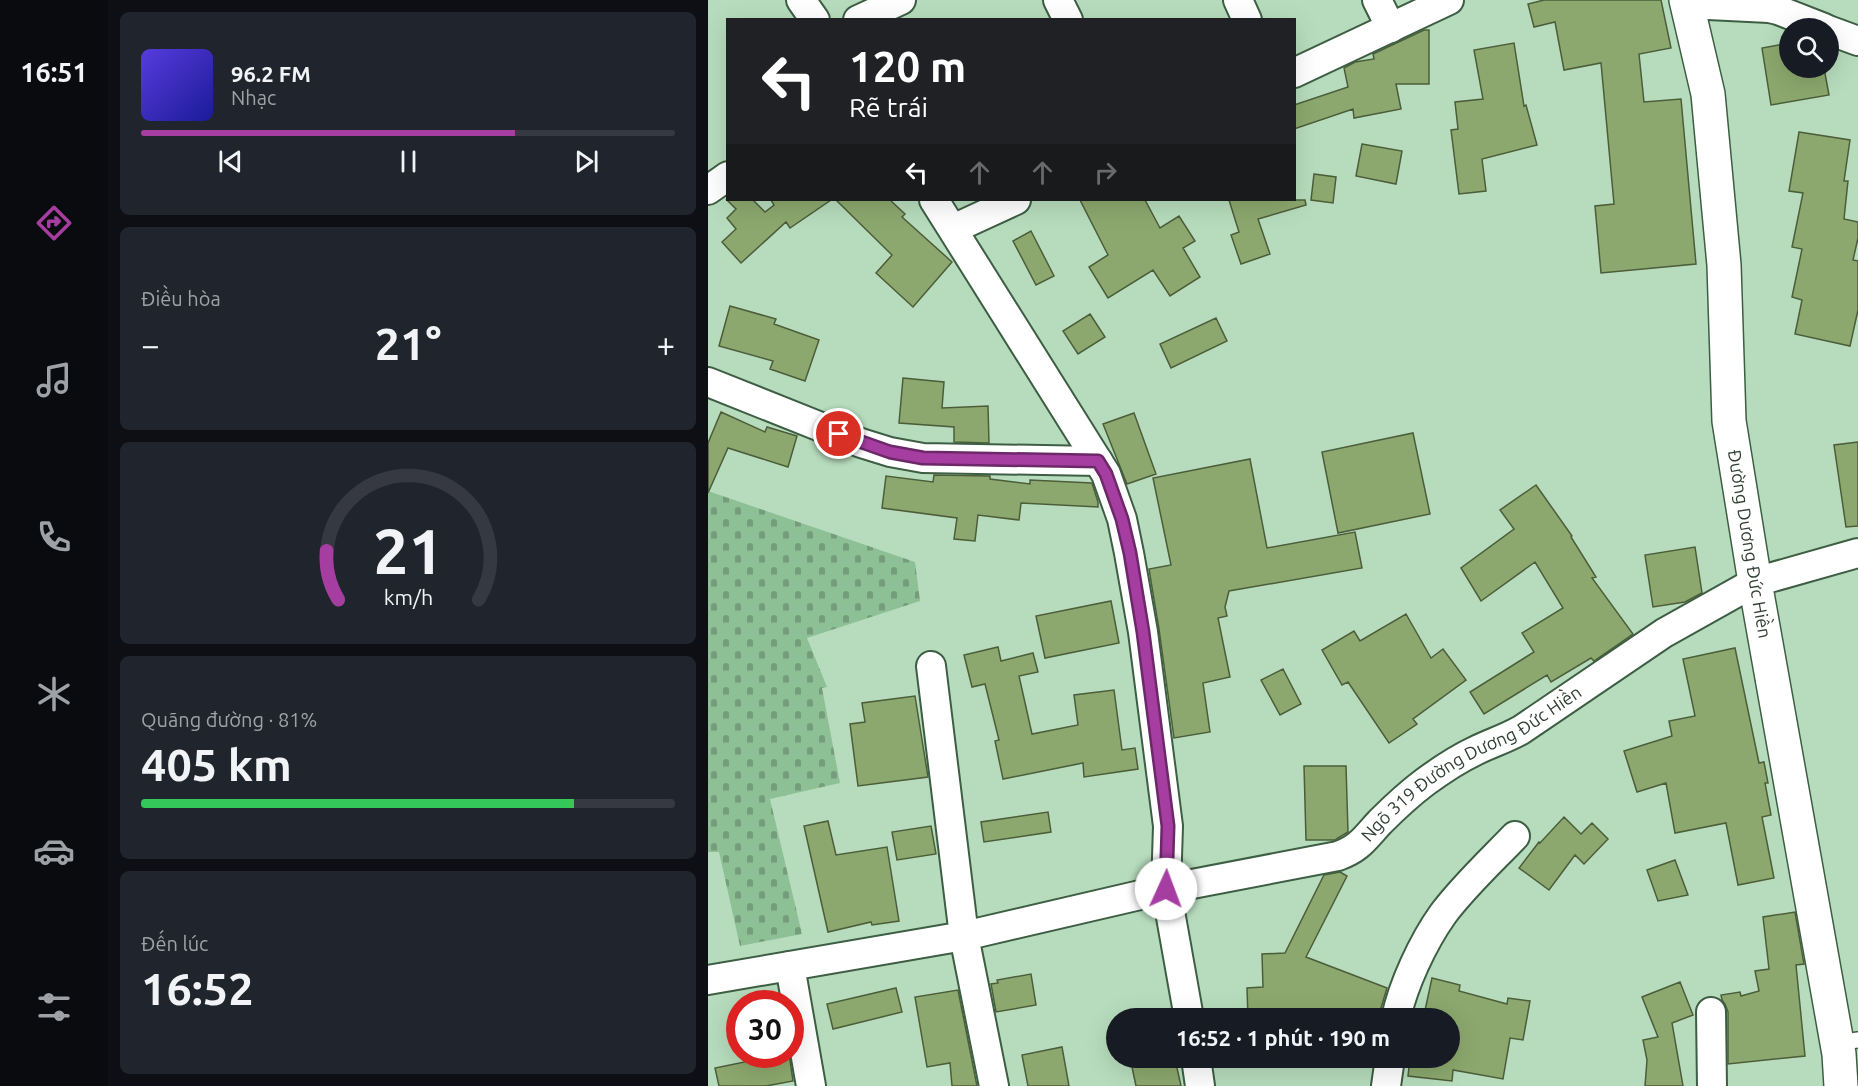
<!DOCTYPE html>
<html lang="vi">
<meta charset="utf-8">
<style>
body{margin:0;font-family:Ubuntu,sans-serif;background:#20242c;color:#f1f3f6;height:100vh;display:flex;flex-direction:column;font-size:22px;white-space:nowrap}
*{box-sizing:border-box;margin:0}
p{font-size:20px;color:#9ea1a6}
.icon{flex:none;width:33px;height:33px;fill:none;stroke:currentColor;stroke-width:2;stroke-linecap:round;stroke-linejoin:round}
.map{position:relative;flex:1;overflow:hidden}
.side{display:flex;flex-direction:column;gap:12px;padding:12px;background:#0d0f14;width:600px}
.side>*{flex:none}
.banner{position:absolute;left:18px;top:18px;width:570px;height:183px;border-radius:0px;box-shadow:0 6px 24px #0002;background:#202124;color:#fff;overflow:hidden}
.tools{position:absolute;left:1071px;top:18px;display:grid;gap:12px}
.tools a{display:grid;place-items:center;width:60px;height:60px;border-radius:50%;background:#171b24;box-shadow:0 6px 24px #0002;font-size:30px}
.speed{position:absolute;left:18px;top:990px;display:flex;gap:12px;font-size:30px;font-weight:700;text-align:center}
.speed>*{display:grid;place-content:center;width:78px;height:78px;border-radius:50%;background:#171b24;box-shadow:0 6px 24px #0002;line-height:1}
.speed .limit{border:9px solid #d22;background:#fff;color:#111}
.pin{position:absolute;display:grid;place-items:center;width:51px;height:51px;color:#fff;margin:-26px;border:3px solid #fff;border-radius:50%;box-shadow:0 2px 6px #0007}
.me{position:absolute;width:66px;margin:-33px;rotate:2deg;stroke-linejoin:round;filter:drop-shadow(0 0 4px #0008)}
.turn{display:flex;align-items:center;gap:21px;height:126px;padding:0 24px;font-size:27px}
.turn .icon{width:78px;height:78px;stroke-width:2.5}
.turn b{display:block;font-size:42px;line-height:51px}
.lanes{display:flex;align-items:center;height:57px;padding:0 24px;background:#0003;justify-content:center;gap:30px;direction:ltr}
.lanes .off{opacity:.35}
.big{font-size:45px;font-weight:700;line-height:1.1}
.side .widget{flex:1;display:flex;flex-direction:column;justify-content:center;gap:9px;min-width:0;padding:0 21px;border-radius:9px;background:#20242c}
.side .dial{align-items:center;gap:0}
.dial svg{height:156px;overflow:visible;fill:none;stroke:#363941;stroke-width:7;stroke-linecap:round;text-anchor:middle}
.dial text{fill:#f1f3f6;stroke:none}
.song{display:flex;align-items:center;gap:18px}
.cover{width:72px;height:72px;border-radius:9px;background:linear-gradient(135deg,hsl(250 70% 55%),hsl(240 70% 35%))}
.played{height:6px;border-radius:3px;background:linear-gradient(90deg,#a63ea1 70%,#363941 70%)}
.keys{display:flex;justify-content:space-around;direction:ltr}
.heat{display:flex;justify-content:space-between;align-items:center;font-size:33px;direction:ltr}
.charge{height:9px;border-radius:4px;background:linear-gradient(90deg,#34c759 81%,#363941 0)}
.trip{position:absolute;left:398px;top:1008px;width:354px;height:60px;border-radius:30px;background:#171b24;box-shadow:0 6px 24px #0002;font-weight:700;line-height:60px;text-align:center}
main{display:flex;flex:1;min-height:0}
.menu{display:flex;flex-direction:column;width:108px;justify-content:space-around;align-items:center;background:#090b0e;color:#9ea1a6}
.menu .icon{width:42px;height:42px}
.menu .current{color:#a63ea1}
.menu b{font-size:27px;color:#f1f3f6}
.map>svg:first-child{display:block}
.cemetery{fill:url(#cemetery-stones)}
.building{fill:#8ca86e;stroke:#4c5d3a;stroke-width:1.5}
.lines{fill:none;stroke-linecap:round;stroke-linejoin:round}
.service-casing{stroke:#3d5e43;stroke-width:18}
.minor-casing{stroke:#3d5e43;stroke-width:32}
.trunk-casing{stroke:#3d5e43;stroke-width:36}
.service{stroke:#fff;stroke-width:15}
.minor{stroke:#fff;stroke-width:28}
.trunk{stroke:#fff;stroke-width:33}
.route-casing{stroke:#6c2869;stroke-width:15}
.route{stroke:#a63ea1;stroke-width:10}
.labels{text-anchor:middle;stroke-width:4.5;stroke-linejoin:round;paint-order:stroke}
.street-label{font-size:18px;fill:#314033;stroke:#b7dcbd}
</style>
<main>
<nav class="menu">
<b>16:51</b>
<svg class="icon current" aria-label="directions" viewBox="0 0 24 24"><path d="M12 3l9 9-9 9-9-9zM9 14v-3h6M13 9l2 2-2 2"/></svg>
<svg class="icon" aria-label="music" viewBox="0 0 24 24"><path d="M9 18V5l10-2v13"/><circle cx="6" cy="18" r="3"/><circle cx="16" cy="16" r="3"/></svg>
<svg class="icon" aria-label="phone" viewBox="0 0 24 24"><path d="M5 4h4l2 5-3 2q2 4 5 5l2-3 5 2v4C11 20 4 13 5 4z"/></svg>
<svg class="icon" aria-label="climate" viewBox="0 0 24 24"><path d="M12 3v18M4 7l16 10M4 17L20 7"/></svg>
<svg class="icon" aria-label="car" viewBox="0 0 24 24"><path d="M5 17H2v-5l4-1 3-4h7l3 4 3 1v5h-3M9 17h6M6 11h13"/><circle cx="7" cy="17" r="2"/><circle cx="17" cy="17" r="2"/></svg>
<svg class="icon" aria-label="filters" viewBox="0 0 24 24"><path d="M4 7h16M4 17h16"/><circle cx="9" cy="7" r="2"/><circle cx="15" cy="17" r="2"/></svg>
</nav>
<section class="side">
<div class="widget">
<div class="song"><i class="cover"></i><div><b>96.2 FM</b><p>Nhạc</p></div></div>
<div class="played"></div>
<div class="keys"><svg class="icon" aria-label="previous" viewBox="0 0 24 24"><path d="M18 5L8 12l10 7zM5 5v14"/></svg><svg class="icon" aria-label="pause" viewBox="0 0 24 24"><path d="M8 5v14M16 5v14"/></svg><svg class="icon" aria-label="next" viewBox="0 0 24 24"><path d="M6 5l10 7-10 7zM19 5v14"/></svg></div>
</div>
<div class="widget"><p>Điều hòa</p>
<div class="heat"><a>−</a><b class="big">21°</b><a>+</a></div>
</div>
<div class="widget dial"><svg viewBox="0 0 100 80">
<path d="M14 69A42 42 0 1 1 86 69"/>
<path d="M14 69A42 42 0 0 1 8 44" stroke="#a63ea1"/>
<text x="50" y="56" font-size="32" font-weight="700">21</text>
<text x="50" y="72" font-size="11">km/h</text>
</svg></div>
<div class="widget"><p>Quãng đường · 81%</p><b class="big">405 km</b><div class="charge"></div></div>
<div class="widget"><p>Đến lúc</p><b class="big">16:52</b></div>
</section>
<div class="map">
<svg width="1150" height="1086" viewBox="0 0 1150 1086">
<defs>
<pattern id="cemetery-stones" width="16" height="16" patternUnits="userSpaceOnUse" patternTransform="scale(1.5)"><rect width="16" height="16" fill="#8ec096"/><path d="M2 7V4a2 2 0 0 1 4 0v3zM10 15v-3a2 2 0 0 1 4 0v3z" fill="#759d7b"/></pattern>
</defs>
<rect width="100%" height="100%" fill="#b7dcbd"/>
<!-- cemetery -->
<path class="cemetery" d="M 0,491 L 207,562 L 212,601 L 99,638 L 119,687 L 114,688 L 132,783 L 62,799 L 94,934 L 32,946 L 11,852 L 0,852 Z"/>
<!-- building -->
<path class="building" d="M 836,0 L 953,0 L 963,48 L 931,54 L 936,102 L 973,99 L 988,264 L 893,273 L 887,206 L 906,204 L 893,63 L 856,70 L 847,22 L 826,27 L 820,4 Z
M 716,30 L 721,30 L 721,84 L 688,84 L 693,109 L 646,118 L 645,109 L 586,129 L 586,105 L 640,87 L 636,68 L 647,62 L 666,59 L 665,54 Z
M 806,43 L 816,106 L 818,105 L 829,145 L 774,159 L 778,191 L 751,194 L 743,130 L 750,129 L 747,102 L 775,99 L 766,50 Z
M 1082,43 L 1082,68 L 1116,68 L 1121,95 L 1063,105 L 1054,48 Z
M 1091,132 L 1142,140 L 1136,181 L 1140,181 L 1136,219 L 1150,222 L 1150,238 L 1145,260 L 1150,261 L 1150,310 L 1142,346 L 1087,334 L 1094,300 L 1084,297 L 1094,249 L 1084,247 L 1095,193 L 1081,191 Z
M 654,144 L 694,151 L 688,184 L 648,176 Z
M 606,174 L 628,177 L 625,203 L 603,200 Z
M 19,200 L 45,200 L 57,212 L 66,205 L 63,200 L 123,200 L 82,228 L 78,222 L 33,263 L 14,242 L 28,229 L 19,218 L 28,209 Z
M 128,200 L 182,200 L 197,214 L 194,217 L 244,262 L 205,307 L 168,273 L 184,255 Z
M 372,200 L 437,200 L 452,228 L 471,216 L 487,241 L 475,248 L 492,277 L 462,296 L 445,270 L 400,298 L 381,267 L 400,255 Z
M 521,200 L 597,200 L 598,205 L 550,219 L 562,254 L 533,264 L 523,235 L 531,232 Z
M 323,231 L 346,276 L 328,285 L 305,241 Z
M 22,306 L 68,319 L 66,324 L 111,340 L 97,381 L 62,369 L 65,361 L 11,346 Z
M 382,314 L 397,337 L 370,354 L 355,331 Z
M 508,318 L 519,341 L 463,368 L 452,344 Z
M 195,378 L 236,382 L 234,408 L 280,406 L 281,443 L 246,442 L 246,427 L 191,423 Z
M 13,412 L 57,432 L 59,427 L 89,436 L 80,467 L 20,448 L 0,493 L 0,443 Z
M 426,413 L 448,474 L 419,484 L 395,424 Z
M 705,433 L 722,514 L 630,533 L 614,452 Z
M 1150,442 L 1150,526 L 1138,527 L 1126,445 Z
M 542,459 L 559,548 L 647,532 L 654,568 L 521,591 L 517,607 L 519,616 L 510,618 L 522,677 L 495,683 L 502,732 L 466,738 L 451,629 L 441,569 L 463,565 L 445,478 Z
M 226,475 L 282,476 L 282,479 L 322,484 L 322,480 L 384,483 L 390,502 L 390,507 L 313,503 L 311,520 L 270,515 L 267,541 L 246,539 L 249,518 L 174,508 L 178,476 L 225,482 Z
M 828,485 L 864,536 L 863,537 L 888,577 L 884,578 L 925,634 L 886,661 L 883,658 L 843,682 L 839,675 L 776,714 L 762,692 L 826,652 L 814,633 L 855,608 L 827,562 L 773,601 L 753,568 L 806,529 L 792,510 Z
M 987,547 L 994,593 L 977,602 L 945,607 L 937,555 Z
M 403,601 L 411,643 L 337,658 L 328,616 Z
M 698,614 L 723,658 L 735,649 L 758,680 L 705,719 L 709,724 L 681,743 L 640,682 L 634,685 L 614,650 L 646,631 L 652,641 Z
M 290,647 L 293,661 L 325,653 L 330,672 L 311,676 L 324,734 L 370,725 L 366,695 L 406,690 L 414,750 L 427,748 L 430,769 L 376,777 L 375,763 L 295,779 L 287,741 L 291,740 L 277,684 L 264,687 L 256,655 Z
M 1027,648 L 1051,763 L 1056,762 L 1060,783 L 1057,783 L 1063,815 L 1054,817 L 1066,878 L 1030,885 L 1018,823 L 967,833 L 958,783 L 929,792 L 916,751 L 964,736 L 961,721 L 987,716 L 975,659 Z
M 575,669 L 593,704 L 572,715 L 553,680 Z
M 207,696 L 220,777 L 150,786 L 142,724 L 157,722 L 154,703 Z
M 596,766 L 638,766 L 640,832 L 630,838 L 627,840 L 598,840 Z
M 340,812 L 343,832 L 276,842 L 273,822 Z
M 856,817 L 873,834 L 884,823 L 900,839 L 876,864 L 867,855 L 841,890 L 811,868 L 831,842 L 832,843 Z
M 120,821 L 128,855 L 179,847 L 191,921 L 164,925 L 163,922 L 120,932 L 96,826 Z
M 223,826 L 228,854 L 189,860 L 184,832 Z
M 967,860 L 980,895 L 950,901 L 939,870 Z
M 632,872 L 639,876 L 598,957 L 679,988 L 670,1018 L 540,1018 L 539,988 L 555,987 L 554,954 L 577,953 L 616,875 Z
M 1087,912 L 1096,964 L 1088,965 L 1097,1056 L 1020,1064 L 1020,1012 L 1017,1004 L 1014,1000 L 1013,995 L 1032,992 L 1033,996 L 1051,991 L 1047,971 L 1061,969 L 1055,917 Z
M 323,974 L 328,1005 L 288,1012 L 283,984 L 290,983 L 289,980 Z
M 724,978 L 752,985 L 751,991 L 799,1004 L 800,998 L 822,1001 L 815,1040 L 802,1038 L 795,1079 L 745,1070 L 744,1081 L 700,1076 L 702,1058 L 741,1058 L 741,1018 L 731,1018 L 716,1015 Z
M 972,982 L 985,1015 L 964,1023 L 975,1086 L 937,1086 L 939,1060 L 935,1040 L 950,1037 L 934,997 Z
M 188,988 L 194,1012 L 125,1029 L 119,1004 Z
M 250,990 L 269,1086 L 244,1086 L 242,1063 L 219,1067 L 207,997 Z
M 354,1047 L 361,1086 L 320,1086 L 314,1055 Z
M 76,1054 L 81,1054 L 85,1081 L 58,1086 L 11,1086 L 7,1068 Z
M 467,1059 L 473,1086 L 428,1086 L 424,1067 Z"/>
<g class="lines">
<defs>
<path id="service" d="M 1129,1043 L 1150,1040"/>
<g id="minor">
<path d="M 93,0 L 107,20"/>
<path d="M 350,0 L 360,20"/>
<path d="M 530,0 L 539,20"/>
<path d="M 669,0 L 683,28"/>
<path d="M 980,4 L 1061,8 L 1070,10 L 1116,28"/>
<path d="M 150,20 L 193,0"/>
<path d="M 1120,30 L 1150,41"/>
<path d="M 586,73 L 741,0"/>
<path d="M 0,190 L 20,176"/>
<path d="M 226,200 L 398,474 L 414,519 L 421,553 L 435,632 L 460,826 L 458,889 L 481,1018"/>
<path d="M 245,229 L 308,200"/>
<path d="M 0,382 L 153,443 L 182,452 L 215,458 L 390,461"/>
<path d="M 223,666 L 256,936 L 286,1086"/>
<path d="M 82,966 L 103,1086"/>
<path id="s1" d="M 0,980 L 256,936 L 458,889 L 630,856 C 652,848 657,838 672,822 C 686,808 701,794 717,782 C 732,771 750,759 767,751 C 783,743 797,739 813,730 L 956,633 L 1047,582 L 1150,553"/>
<path d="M 1003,1012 L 1004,1086"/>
<path d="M 688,1018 C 695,985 715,942 735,914 C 755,887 783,861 807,836"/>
<path d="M 488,1058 L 492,1086"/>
<path d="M 678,1086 L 682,1058"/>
</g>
<g id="trunk">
<path id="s2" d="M 978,0 L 1000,94 L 1016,265 L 1021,421 L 1047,582 L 1131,1054 L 1133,1086"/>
</g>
</defs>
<!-- service casing -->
<use href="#service" class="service-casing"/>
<!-- minor casing -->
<use href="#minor" class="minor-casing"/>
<!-- trunk casing -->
<use href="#trunk" class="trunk-casing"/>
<!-- service -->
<use href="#service" class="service"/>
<!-- minor -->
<use href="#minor" class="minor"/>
<!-- trunk -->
<use href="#trunk" class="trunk"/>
</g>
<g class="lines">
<defs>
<path id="route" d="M 131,434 L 182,452 L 215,458 L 390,461 L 398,474 L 414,519 L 422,553 L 435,632 L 460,826 L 458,889"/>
</defs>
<!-- route casing -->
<use href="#route" class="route-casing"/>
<!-- route -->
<use href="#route" class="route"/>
</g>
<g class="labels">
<!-- street labels -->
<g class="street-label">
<text dy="6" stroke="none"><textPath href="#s2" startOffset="549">Đường Dương Đức Hiền</textPath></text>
<text dy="6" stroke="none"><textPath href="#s1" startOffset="806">Ngõ 319 Đường Dương Đức Hiền</textPath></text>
</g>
</g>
</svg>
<div class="tools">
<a><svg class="icon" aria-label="search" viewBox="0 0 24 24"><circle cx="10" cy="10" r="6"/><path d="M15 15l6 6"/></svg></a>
</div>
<div class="speed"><div class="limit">30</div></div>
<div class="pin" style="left:131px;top:434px;background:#d93025"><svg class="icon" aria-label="arrive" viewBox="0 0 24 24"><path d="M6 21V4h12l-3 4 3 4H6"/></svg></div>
<svg class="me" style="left:458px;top:889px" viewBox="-20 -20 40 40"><circle r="19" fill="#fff"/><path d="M0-13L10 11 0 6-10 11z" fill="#a63ea1"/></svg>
<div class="trip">16:52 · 1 phút · 190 m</div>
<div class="banner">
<div class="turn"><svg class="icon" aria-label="left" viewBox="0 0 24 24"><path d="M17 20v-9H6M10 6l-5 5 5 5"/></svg><div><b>120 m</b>Rẽ trái</div></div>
<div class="lanes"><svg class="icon" aria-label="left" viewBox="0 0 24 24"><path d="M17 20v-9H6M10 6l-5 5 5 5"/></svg><svg class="icon off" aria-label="ahead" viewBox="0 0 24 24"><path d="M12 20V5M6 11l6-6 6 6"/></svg><svg class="icon off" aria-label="ahead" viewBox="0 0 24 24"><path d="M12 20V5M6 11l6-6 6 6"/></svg><svg class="icon off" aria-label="right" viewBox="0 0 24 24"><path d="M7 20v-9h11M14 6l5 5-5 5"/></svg></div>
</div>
</div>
</main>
